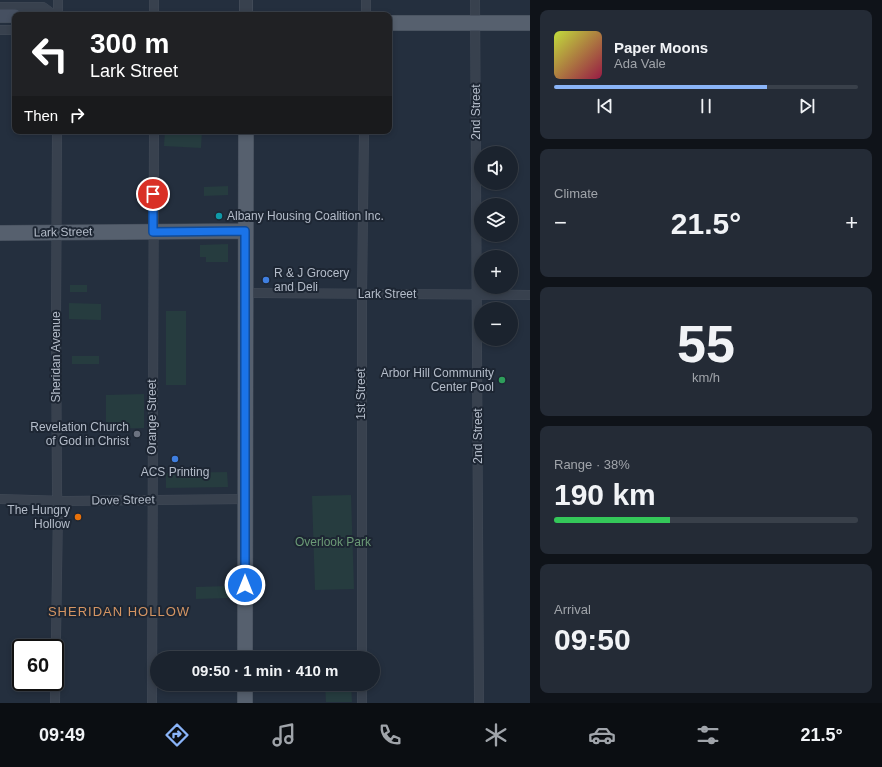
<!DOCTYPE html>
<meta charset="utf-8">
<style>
body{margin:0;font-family:Helvetica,sans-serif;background:#242b36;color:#f1f3f6;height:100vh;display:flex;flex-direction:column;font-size:15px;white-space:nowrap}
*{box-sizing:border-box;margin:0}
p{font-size:13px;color:#a0a4aa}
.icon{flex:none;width:22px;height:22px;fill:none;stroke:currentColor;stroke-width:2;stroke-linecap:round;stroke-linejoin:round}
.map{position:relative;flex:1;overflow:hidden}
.drawer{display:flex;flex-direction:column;gap:10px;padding:10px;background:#0f1319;width:352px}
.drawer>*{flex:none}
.top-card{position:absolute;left:12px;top:12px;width:380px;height:122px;border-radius:8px;box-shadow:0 2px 6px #0003,0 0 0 1px #39404a;background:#202124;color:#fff;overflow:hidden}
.buttons{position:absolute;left:474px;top:146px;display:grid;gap:8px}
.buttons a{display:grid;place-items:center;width:44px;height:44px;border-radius:50%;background:#1b232e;box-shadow:0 2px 6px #0003,0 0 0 1px #39404a;font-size:20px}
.speed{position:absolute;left:12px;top:639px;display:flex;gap:8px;font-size:20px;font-weight:700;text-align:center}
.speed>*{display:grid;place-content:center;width:52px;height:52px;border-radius:50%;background:#1b232e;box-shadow:0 2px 6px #0003,0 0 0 1px #39404a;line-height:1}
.speed .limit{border:2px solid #111;border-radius:6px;background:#fff;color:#111}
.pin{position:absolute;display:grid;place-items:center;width:34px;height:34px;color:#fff;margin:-17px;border:2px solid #fff;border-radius:50%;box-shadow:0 1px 4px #0007}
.me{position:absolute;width:44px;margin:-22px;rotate:0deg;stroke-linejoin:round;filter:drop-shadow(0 0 3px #0008)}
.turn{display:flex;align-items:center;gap:14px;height:84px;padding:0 12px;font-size:18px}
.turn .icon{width:52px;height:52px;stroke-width:2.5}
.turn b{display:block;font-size:28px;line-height:34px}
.then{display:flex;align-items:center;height:38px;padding:0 12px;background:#0003;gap:8px;font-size:15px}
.big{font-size:30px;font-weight:700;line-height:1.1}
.drawer .card{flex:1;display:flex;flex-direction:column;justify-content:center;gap:6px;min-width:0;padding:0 14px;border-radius:8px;background:#242b36}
.drawer .dial{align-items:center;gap:0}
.dial b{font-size:52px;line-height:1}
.song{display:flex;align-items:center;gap:12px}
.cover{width:48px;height:48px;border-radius:6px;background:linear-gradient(135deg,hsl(70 70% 55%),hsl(340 70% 35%))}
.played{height:4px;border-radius:2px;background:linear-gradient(90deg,#8ab4f8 70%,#39404a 70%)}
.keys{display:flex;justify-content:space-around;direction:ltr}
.heat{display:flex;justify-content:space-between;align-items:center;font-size:22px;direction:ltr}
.charge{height:6px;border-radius:3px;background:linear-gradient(90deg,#34c759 38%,#39404a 0)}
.trip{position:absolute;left:150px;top:651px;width:230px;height:40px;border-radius:20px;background:#1b232e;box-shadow:0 2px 6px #0003,0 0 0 1px #39404a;font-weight:700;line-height:40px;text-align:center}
.tab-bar{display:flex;height:64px;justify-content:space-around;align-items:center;background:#0b0e12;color:#a0a4aa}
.tab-bar .icon{width:28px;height:28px}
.tab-bar .on{color:#8ab4f8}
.tab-bar b{font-size:18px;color:#f1f3f6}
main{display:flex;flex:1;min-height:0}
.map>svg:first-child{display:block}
.green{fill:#263c3f}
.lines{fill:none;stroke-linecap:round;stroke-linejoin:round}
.minor-casing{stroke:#414a57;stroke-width:10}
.tertiary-casing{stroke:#414a57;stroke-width:14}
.secondary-casing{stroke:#414a57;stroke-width:14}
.primary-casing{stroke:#414a57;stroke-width:16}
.minor{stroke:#38414e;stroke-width:9}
.tertiary{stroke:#38414e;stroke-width:12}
.secondary{stroke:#465061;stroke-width:13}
.primary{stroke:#56606e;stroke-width:15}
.route-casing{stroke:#114b97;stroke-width:10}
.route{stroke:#1a73e8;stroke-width:7}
.culture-dot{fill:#0f9aa8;stroke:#1d2633;stroke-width:1.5}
.shop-dot{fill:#3f7fe0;stroke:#1d2633;stroke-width:1.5}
.leisure-dot{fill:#2e9e5b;stroke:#1d2633;stroke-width:1.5}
.worship-dot{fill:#6b7280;stroke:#1d2633;stroke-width:1.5}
.food-dot{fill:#e8710a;stroke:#1d2633;stroke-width:1.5}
.labels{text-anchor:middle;stroke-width:4;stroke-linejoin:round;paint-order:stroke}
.street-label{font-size:12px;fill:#b4bcc9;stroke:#1d2633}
.poi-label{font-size:12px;fill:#b4bcc9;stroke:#1d2633;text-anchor:end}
.park-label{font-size:12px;fill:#6b9a76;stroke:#1d2633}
.neighbourhood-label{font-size:13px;letter-spacing:1px;fill:#d59563;stroke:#1d2633}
</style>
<main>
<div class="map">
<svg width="530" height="703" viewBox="0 0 530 703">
<rect width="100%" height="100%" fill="#242f3e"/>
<!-- green -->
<path class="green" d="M 165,131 L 202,131 L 201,148 L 164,146 Z
M 228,186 L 228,195 L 204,196 L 204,187 Z
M 228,244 L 228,262 L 206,262 L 206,257 L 200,257 L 200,245 Z
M 70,285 L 87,285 L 87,292 L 70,292 Z
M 69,303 L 101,304 L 101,320 L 69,319 Z
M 166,311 L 186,311 L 186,385 L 166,385 Z
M 72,356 L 99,356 L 99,364 L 72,364 Z
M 144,394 L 144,428 L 106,429 L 106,395 Z
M 227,472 L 228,487 L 166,488 L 166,473 Z
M 351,495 L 354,589 L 315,590 L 312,496 Z
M 229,586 L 229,598 L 196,599 L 196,587 Z
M 325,684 L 351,684 L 352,702 L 326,702 Z"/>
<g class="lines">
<defs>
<path id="minor" d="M 154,0 L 154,15
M 475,0 L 479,703
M 0,7 L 43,7 L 54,15
M 58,15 L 58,0
M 366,15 L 366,0
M 0,30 L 15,30
M 245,293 L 530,295
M 0,499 L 66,501 L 246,499
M 362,658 L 362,295 L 364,131
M 362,684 L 362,703
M 55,703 L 58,509 L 57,492 L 56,323 L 57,131
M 152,703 L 154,131"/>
<path id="tertiary" d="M 246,15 L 246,0"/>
<path id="secondary" d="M 0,16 L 15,16"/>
<path id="primary" d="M 389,23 L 530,23
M 0,233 L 245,231
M 245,658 L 246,131
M 245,684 L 245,703"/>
</defs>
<!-- minor casing -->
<use href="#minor" class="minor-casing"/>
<!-- tertiary casing -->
<use href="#tertiary" class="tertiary-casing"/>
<!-- secondary casing -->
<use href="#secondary" class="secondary-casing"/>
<!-- primary casing -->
<use href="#primary" class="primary-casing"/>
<!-- minor -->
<use href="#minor" class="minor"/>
<!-- tertiary -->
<use href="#tertiary" class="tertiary"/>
<!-- secondary -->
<use href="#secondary" class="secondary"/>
<!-- primary -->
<use href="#primary" class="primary"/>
</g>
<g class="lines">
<defs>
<path id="route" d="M 153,194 L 153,232 L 245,231 L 245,585"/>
</defs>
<!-- route casing -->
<use href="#route" class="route-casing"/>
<!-- route -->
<use href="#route" class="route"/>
</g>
<!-- markers -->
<circle class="culture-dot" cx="219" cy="216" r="4"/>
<g class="shop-dot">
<circle cx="266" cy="280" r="4"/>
<circle cx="175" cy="459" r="4"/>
</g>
<circle class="leisure-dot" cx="502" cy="380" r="4"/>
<circle class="worship-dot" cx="137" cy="434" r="4"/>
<circle class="food-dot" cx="78" cy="517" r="4"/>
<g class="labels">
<!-- street labels -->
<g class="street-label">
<text transform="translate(476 112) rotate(-90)" y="4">2nd Street</text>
<text transform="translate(63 232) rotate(-1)" y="4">Lark Street</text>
<text x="387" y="298">Lark Street</text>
<text transform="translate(56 357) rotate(-90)" y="4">Sheridan Avenue</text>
<text transform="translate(361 394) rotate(-90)" y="4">1st Street</text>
<text transform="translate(152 417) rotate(-90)" y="4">Orange Street</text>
<text transform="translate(478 436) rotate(-90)" y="4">2nd Street</text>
<text transform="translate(123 500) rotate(-1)" y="4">Dove Street</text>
</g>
<!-- poi labels -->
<g class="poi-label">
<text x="227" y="220" text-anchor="start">Albany Housing Coalition Inc.</text>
<text x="274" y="277" text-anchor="start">R &amp; J Grocery<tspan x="274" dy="14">and Deli</tspan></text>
<text x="494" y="377">Arbor Hill Community<tspan x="494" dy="14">Center Pool</tspan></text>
<text x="129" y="431">Revelation Church<tspan x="129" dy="14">of God in Christ</tspan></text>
<text x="175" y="476" text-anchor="middle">ACS Printing</text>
<text x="70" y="514">The Hungry<tspan x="70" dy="14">Hollow</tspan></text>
</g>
<!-- park labels -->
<g class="park-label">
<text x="333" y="546">Overlook Park</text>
</g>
<!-- neighbourhood labels -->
<g class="neighbourhood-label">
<text x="119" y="616">SHERIDAN HOLLOW</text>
</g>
</g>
</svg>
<div class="buttons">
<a><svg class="icon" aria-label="sound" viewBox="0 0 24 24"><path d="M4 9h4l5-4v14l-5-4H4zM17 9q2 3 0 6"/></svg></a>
<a><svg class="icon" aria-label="layers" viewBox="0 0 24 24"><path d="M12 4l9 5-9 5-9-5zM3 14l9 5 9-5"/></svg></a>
<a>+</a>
<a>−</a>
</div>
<div class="speed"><div class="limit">60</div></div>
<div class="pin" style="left:153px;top:194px;background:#d93025"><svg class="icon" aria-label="arrive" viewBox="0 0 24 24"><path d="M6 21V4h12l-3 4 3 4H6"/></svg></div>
<svg class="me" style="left:245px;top:585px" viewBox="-20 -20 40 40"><circle r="17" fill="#1a73e8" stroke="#fff" stroke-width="3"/><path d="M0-11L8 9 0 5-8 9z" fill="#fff"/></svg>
<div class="trip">09:50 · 1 min · 410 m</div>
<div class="top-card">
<div class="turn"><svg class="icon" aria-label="left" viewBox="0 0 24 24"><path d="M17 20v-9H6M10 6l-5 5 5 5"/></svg><div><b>300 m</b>Lark Street</div></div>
<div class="then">Then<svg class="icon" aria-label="right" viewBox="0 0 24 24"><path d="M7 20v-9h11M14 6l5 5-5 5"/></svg></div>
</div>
</div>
<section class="drawer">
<div class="card">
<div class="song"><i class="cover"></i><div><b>Paper Moons</b><p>Ada Vale</p></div></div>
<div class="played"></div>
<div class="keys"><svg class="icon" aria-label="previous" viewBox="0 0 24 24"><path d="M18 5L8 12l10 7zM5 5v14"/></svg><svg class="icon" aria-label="pause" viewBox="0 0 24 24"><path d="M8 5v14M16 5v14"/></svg><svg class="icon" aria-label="next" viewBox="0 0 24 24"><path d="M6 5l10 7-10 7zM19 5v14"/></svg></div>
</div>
<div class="card"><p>Climate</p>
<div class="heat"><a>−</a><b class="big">21.5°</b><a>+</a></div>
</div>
<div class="card dial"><b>55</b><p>km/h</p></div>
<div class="card"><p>Range · 38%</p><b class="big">190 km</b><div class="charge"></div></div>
<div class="card"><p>Arrival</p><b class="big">09:50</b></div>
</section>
</main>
<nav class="tab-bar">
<b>09:49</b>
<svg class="icon on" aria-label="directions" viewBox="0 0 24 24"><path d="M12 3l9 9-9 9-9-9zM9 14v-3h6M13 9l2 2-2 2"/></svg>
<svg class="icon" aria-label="music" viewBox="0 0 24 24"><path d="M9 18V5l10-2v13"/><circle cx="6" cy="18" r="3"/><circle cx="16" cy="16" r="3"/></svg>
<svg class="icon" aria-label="phone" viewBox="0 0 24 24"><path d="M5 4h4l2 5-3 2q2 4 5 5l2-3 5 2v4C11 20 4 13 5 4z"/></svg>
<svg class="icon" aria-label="climate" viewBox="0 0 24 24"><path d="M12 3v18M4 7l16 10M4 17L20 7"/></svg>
<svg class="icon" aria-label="car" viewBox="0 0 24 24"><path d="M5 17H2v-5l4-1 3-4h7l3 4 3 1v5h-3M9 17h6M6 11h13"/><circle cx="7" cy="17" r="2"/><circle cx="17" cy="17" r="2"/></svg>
<svg class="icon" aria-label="filters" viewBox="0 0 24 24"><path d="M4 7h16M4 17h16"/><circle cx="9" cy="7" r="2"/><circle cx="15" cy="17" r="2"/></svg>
<b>21.5°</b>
</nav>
